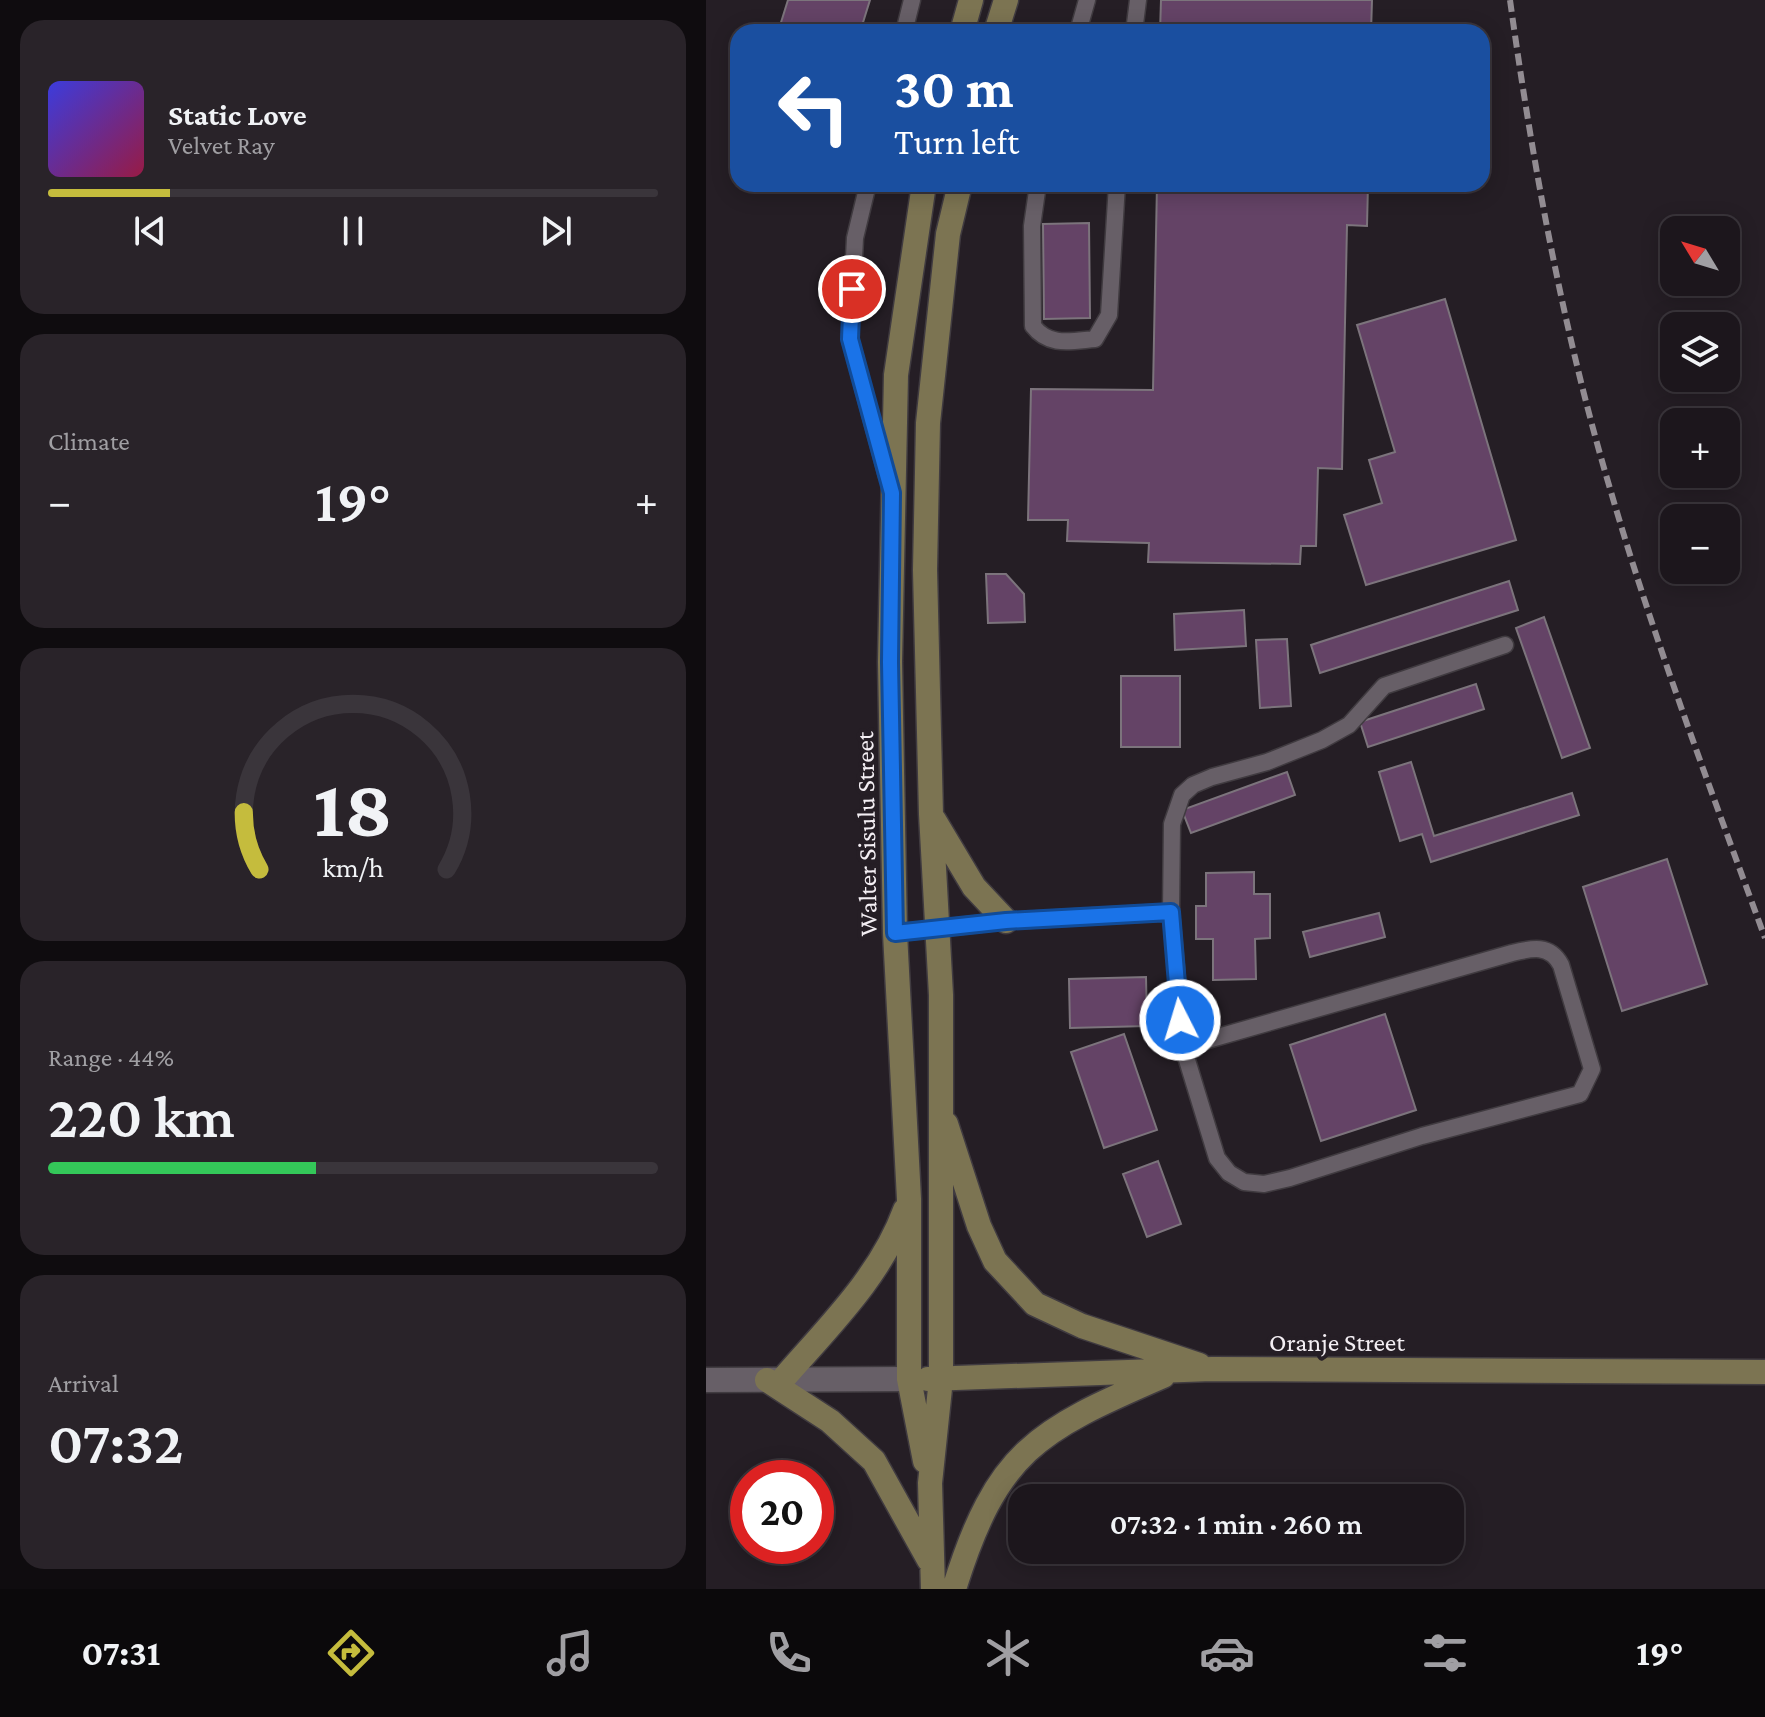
<!DOCTYPE html>
<meta charset="utf-8">
<style>
body{margin:0;font-family:"Crimson Pro",serif;background:#292329;color:#f1f3f6;height:100vh;display:flex;flex-direction:column;font-size:30px;white-space:nowrap}
*{box-sizing:border-box;margin:0}
p{font-size:26px;color:#a09fa3}
.icon{flex:none;width:44px;height:44px;fill:none;stroke:currentColor;stroke-width:2;stroke-linecap:round;stroke-linejoin:round}
.map{position:relative;flex:1;overflow:hidden}
.side{display:flex;flex-direction:column;gap:20px;padding:20px;background:#0f0c0f;width:706px}
.side>*{flex:none}
.top-card{position:absolute;left:24px;top:24px;width:760px;height:168px;border-radius:24px;box-shadow:0 4px 20px #0003,0 0 0 2px #3a353b;background:#1a4fa0;color:#fff;overflow:hidden}
.needle{width:52px;rotate:308deg}
.tools{position:absolute;left:954px;top:216px;display:grid;gap:16px}
.tools a{display:grid;place-items:center;width:80px;height:80px;border-radius:16px;background:#1c161c;box-shadow:0 4px 20px #0003,0 0 0 2px #3a353b;font-size:40px}
.speed{position:absolute;left:24px;top:1460px;display:flex;gap:16px;font-size:40px;font-weight:700;text-align:center}
.speed>*{display:grid;place-content:center;width:104px;height:104px;border-radius:50%;background:#1c161c;box-shadow:0 4px 20px #0003,0 0 0 2px #3a353b;line-height:1}
.speed .limit{border:12px solid #d22;background:#fff;color:#111}
.pin{position:absolute;display:grid;place-items:center;width:68px;height:68px;color:#fff;margin:-34px;border:4px solid #fff;border-radius:50%;box-shadow:0 2px 8px #0007}
.me{position:absolute;width:88px;margin:-44px;rotate:355deg;stroke-linejoin:round;filter:drop-shadow(0 0 6px #0008)}
.turn{display:flex;align-items:center;gap:28px;height:168px;padding:0 32px;font-size:36px}
.turn .icon{width:104px;height:104px;stroke-width:2.5}
.turn b{display:block;font-size:56px;line-height:68px}
.big{font-size:60px;font-weight:600;line-height:1.1}
.side .tile{flex:1;display:flex;flex-direction:column;justify-content:center;gap:12px;min-width:0;padding:0 28px;border-radius:24px;background:#292329}
.side .dial{align-items:center;gap:0}
.dial svg{height:208px;overflow:visible;fill:none;stroke:#3a353b;stroke-width:7;stroke-linecap:round;text-anchor:middle}
.dial text{fill:#f1f3f6;stroke:none}
.song{display:flex;align-items:center;gap:24px}
.cover{width:96px;height:96px;border-radius:12px;background:linear-gradient(135deg,hsl(240 70% 55%),hsl(340 70% 35%))}
.played{height:8px;border-radius:4px;background:linear-gradient(90deg,#c5bc3d 20%,#3a353b 20%)}
.keys{display:flex;justify-content:space-around;direction:ltr}
.heat{display:flex;justify-content:space-between;align-items:center;font-size:44px;direction:ltr}
.charge{height:12px;border-radius:6px;background:linear-gradient(90deg,#34c759 44%,#3a353b 0)}
.trip{position:absolute;left:302px;top:1484px;width:456px;height:80px;border-radius:24px;background:#1c161c;box-shadow:0 4px 20px #0003,0 0 0 2px #3a353b;font-weight:600;line-height:80px;text-align:center}
.dock{display:flex;height:128px;justify-content:space-around;align-items:center;background:#0b090b;color:#a09fa3}
.dock .icon{width:56px;height:56px}
.dock .on{color:#c5bc3d}
.dock b{font-size:36px;color:#f1f3f6}
main{display:flex;flex:1;min-height:0}
.map>svg:first-child{display:block}
.building{fill:#644366;stroke:#7c747c;stroke-width:2}
.lines{fill:none;stroke-linecap:round;stroke-linejoin:round}
.lane-casing{stroke:#403b40;stroke-width:19}
.street-casing{stroke:#403b40;stroke-width:27}
.secondary-casing{stroke:#403b40;stroke-width:27}
.lane{stroke:#675f67;stroke-width:16}
.street{stroke:#675f67;stroke-width:24}
.secondary{stroke:#7c7452;stroke-width:24}
.rail{stroke:#928c92;stroke-width:6;stroke-dasharray:12 6;stroke-linecap:butt}
.route-casing{stroke:#114b97;stroke-width:20}
.route{stroke:#1a73e8;stroke-width:14}
.labels{text-anchor:middle;stroke-width:8;stroke-linejoin:round;paint-order:stroke}
.street-label{font-size:26px;fill:#f3eef3;stroke:#251e25}
</style>
<main>
<section class="side">
<div class="tile">
<div class="song"><i class="cover"></i><div><b>Static Love</b><p>Velvet Ray</p></div></div>
<div class="played"></div>
<div class="keys"><svg class="icon" aria-label="previous" viewBox="0 0 24 24"><path d="M18 5L8 12l10 7zM5 5v14"/></svg><svg class="icon" aria-label="pause" viewBox="0 0 24 24"><path d="M8 5v14M16 5v14"/></svg><svg class="icon" aria-label="next" viewBox="0 0 24 24"><path d="M6 5l10 7-10 7zM19 5v14"/></svg></div>
</div>
<div class="tile"><p>Climate</p>
<div class="heat"><a>−</a><b class="big">19°</b><a>+</a></div>
</div>
<div class="tile dial"><svg viewBox="0 0 100 80">
<path d="M14 69A42 42 0 1 1 86 69"/>
<path d="M14 69A42 42 0 0 1 8 47" stroke="#c5bc3d"/>
<text x="50" y="56" font-size="32" font-weight="700">18</text>
<text x="50" y="72" font-size="11">km/h</text>
</svg></div>
<div class="tile"><p>Range · 44%</p><b class="big">220 km</b><div class="charge"></div></div>
<div class="tile"><p>Arrival</p><b class="big">07:32</b></div>
</section>
<div class="map">
<svg width="1059" height="1589" viewBox="0 0 1059 1589">
<rect width="100%" height="100%" fill="#251e25"/>
<!-- building -->
<path class="building" d="M 82,0 L 164,0 L 154,32 L 72,32 Z
M 455,0 L 666,0 L 665,32 L 454,32 Z
M 451,184 L 662,184 L 661,226 L 641,225 L 636,469 L 612,468 L 610,546 L 595,546 L 594,564 L 442,562 L 443,543 L 361,541 L 362,520 L 322,520 L 325,389 L 447,390 Z
M 383,223 L 384,318 L 338,319 L 337,224 Z
M 739,299 L 810,540 L 660,585 L 638,515 L 676,503 L 663,460 L 689,452 L 651,325 Z
M 280,574 L 300,574 L 318,594 L 319,622 L 282,623 Z
M 803,581 L 812,610 L 614,673 L 605,645 Z
M 538,610 L 540,646 L 469,650 L 468,614 Z
M 838,617 L 884,748 L 856,758 L 810,628 Z
M 581,639 L 585,706 L 554,708 L 550,640 Z
M 415,676 L 474,676 L 474,747 L 415,747 Z
M 770,684 L 778,709 L 662,747 L 654,722 Z
M 705,762 L 728,836 L 866,793 L 873,815 L 725,862 L 716,834 L 694,841 L 673,772 Z
M 581,772 L 589,795 L 485,833 L 476,810 Z
M 961,859 L 1001,984 L 916,1011 L 877,887 Z
M 548,872 L 548,894 L 564,894 L 564,938 L 549,939 L 550,979 L 507,980 L 507,939 L 490,939 L 490,906 L 500,906 L 500,873 Z
M 673,913 L 679,937 L 604,957 L 597,932 Z
M 440,977 L 441,1026 L 364,1028 L 363,979 Z
M 679,1014 L 710,1110 L 615,1141 L 584,1045 Z
M 418,1034 L 451,1130 L 398,1148 L 365,1052 Z
M 452,1161 L 475,1224 L 441,1237 L 417,1174 Z"/>
<g class="lines">
<defs>
<path id="lane" d="M 198,32 L 206,0
M 372,32 L 381,0
M 428,32 L 432,0
M 162,184 L 149,238 L 144,339 L 181,476
M 332,184 L 326,226 L 327,326 C 343,347 365,341 389,339 L 403,315 L 411,184
M 189,933 L 300,921 L 465,912
M 477,1047 L 806,953 C 826,948 844,944 855,965 L 886,1069 L 874,1094 L 716,1136 L 584,1178 L 558,1184 L 538,1182 L 523,1173 L 511,1158 L 477,1047 L 465,912 L 466,824 L 476,795 L 487,785 L 506,777 L 561,762 L 616,740 L 643,725 L 678,686 L 799,645"/>
<path id="street" d="M 0,1380 L 203,1379"/>
<path id="secondary" d="M 256,32 L 265,0
M 290,32 L 300,0
M 218,184 L 190,375 L 184,662 L 189,933 L 203,1199 L 203,1379 L 219,1461
M 228,820 L 268,887 L 300,921
M 240,1124 L 273,1226 L 289,1261 L 329,1304 L 376,1326 L 493,1365
M 77,1379 C 122,1327 175,1276 199,1210
M 222,1379 L 506,1369 L 1059,1372
M 61,1380 L 124,1421 L 168,1461 L 223,1560
M 227,1589 L 224,1483 L 235,1379 L 235,995 L 225,814 L 219,570 L 222,423 L 242,234 L 254,184
M 248,1589 C 291,1451 330,1431 457,1376"/>
</defs>
<!-- lane casing -->
<use href="#lane" class="lane-casing"/>
<!-- street casing -->
<use href="#street" class="street-casing"/>
<!-- secondary casing -->
<use href="#secondary" class="secondary-casing"/>
<!-- lane -->
<use href="#lane" class="lane"/>
<!-- street -->
<use href="#street" class="street"/>
<!-- secondary -->
<use href="#secondary" class="secondary"/>
<!-- rail -->
<path class="rail" d="M 804,0 C 827,166 857,331 905,492 C 949,643 1005,790 1059,938"/>
</g>
<g class="lines">
<defs>
<path id="route" d="M 146,289 L 144,339 L 186,493 L 184,662 L 189,933 L 300,921 L 465,912 L 474,1020"/>
</defs>
<!-- route casing -->
<use href="#route" class="route-casing"/>
<!-- route -->
<use href="#route" class="route"/>
</g>
<g class="labels">
<!-- street labels -->
<g class="street-label">
<text transform="translate(160 834) rotate(-91)" y="9">Walter Sisulu Street</text>
<text x="631" y="1351">Oranje Street</text>
</g>
</g>
</svg>
<div class="tools">
<a><svg class="needle" viewBox="-14 -14 28 28"><path d="M0-13l5 13h-10z" fill="#e53935"/><path d="M0 13l5-13h-10z" fill="#a09fa3"/></svg></a>
<a><svg class="icon" aria-label="layers" viewBox="0 0 24 24"><path d="M12 4l9 5-9 5-9-5zM3 14l9 5 9-5"/></svg></a>
<a>+</a>
<a>−</a>
</div>
<div class="speed"><div class="limit">20</div></div>
<div class="pin" style="left:146px;top:289px;background:#d93025"><svg class="icon" aria-label="arrive" viewBox="0 0 24 24"><path d="M6 21V4h12l-3 4 3 4H6"/></svg></div>
<svg class="me" style="left:474px;top:1020px" viewBox="-20 -20 40 40"><circle r="17" fill="#1a73e8" stroke="#fff" stroke-width="3"/><path d="M0-11L8 9 0 5-8 9z" fill="#fff"/></svg>
<div class="trip">07:32 · 1 min · 260 m</div>
<div class="top-card">
<div class="turn"><svg class="icon" aria-label="left" viewBox="0 0 24 24"><path d="M17 20v-9H6M10 6l-5 5 5 5"/></svg><div><b>30 m</b>Turn left</div></div>
</div>
</div>
</main>
<nav class="dock">
<b>07:31</b>
<svg class="icon on" aria-label="directions" viewBox="0 0 24 24"><path d="M12 3l9 9-9 9-9-9zM9 14v-3h6M13 9l2 2-2 2"/></svg>
<svg class="icon" aria-label="music" viewBox="0 0 24 24"><path d="M9 18V5l10-2v13"/><circle cx="6" cy="18" r="3"/><circle cx="16" cy="16" r="3"/></svg>
<svg class="icon" aria-label="phone" viewBox="0 0 24 24"><path d="M5 4h4l2 5-3 2q2 4 5 5l2-3 5 2v4C11 20 4 13 5 4z"/></svg>
<svg class="icon" aria-label="climate" viewBox="0 0 24 24"><path d="M12 3v18M4 7l16 10M4 17L20 7"/></svg>
<svg class="icon" aria-label="car" viewBox="0 0 24 24"><path d="M5 17H2v-5l4-1 3-4h7l3 4 3 1v5h-3M9 17h6M6 11h13"/><circle cx="7" cy="17" r="2"/><circle cx="17" cy="17" r="2"/></svg>
<svg class="icon" aria-label="filters" viewBox="0 0 24 24"><path d="M4 7h16M4 17h16"/><circle cx="9" cy="7" r="2"/><circle cx="15" cy="17" r="2"/></svg>
<b>19°</b>
</nav>
